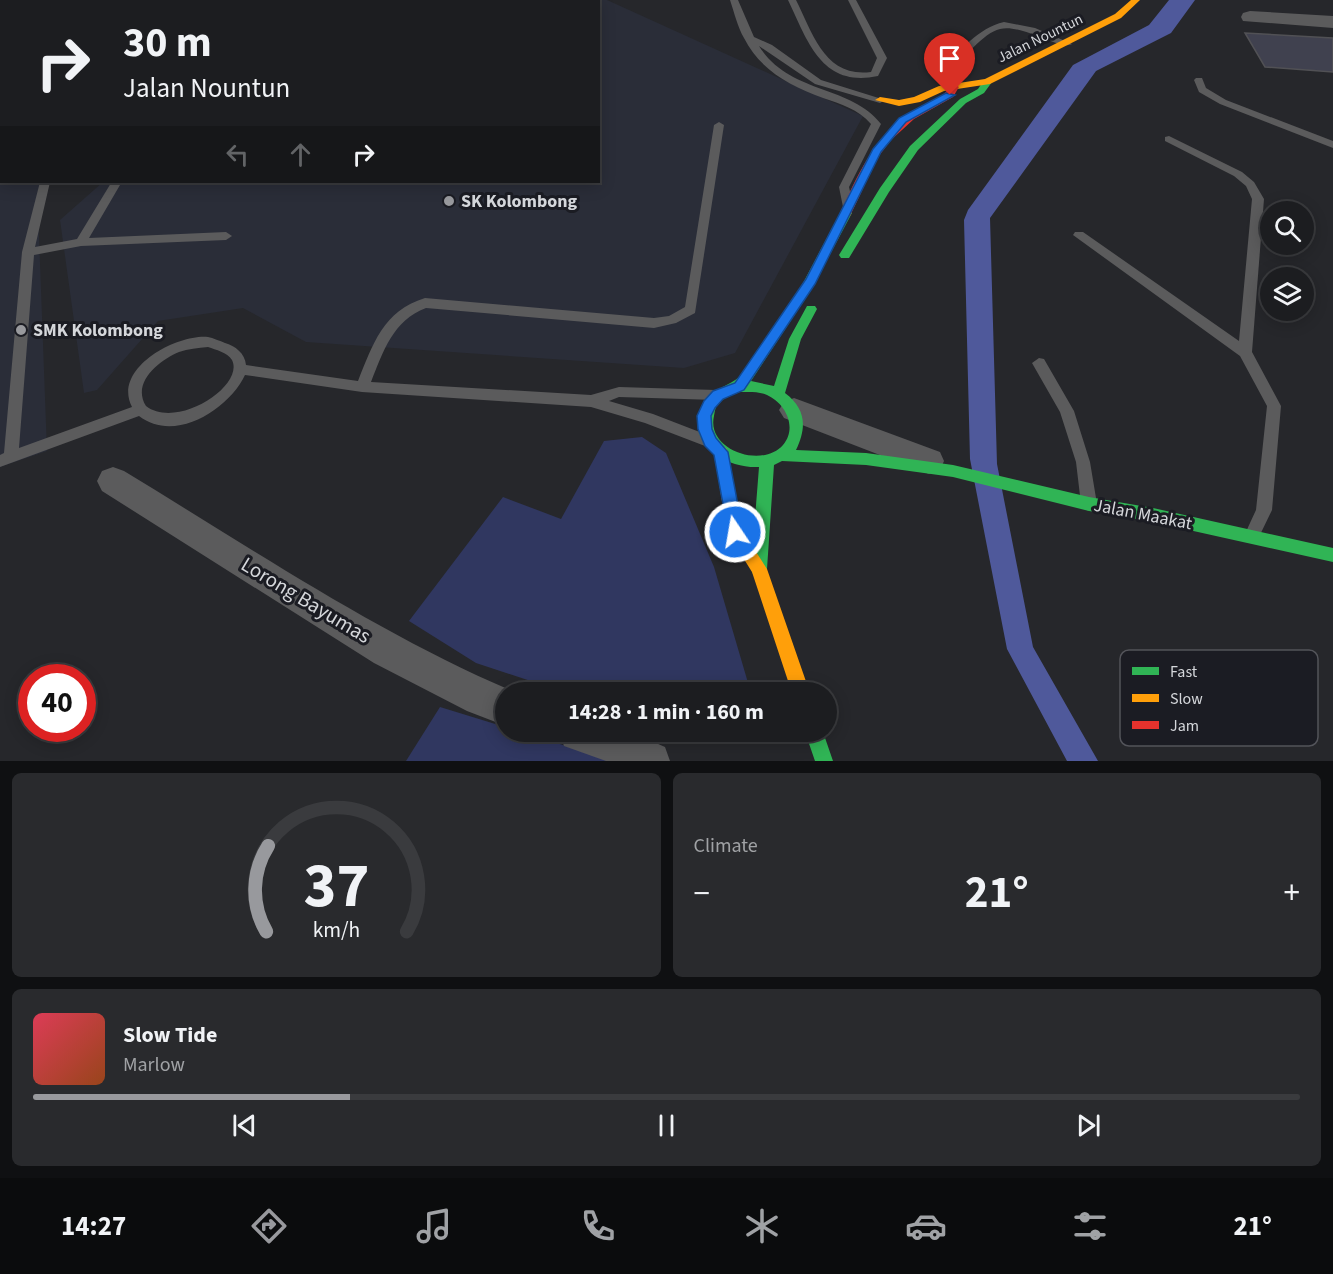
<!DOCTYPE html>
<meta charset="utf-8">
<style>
body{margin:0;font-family:"Source Sans 3",sans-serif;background:#292a2d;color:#f1f3f6;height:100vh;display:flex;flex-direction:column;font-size:22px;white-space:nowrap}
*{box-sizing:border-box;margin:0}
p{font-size:20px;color:#a0a2a5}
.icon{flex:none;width:33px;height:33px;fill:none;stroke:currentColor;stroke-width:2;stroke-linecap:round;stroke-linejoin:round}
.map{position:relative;height:761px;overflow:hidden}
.panel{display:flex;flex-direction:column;gap:12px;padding:12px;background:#0f1012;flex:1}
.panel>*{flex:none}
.top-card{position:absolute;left:0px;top:0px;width:600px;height:183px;box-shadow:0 3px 15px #0003,0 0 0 2px #3a3b3e;background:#1c1d20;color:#f1f3f6;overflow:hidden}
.buttons{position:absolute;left:1260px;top:201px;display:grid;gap:12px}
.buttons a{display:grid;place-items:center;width:54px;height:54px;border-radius:50%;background:#1c1d20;box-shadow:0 3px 15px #0003,0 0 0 2px #3a3b3e;font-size:30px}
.speed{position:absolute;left:18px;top:664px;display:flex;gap:12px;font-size:30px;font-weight:700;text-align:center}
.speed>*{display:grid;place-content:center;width:78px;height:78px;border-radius:50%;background:#1c1d20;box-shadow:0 3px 15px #0003,0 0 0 2px #3a3b3e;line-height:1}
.speed .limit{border:9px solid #d22;background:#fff;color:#111}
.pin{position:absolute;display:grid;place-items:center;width:51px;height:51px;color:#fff;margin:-62px -26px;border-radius:50% 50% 50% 0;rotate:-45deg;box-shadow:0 0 6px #0007}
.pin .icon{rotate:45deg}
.me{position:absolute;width:66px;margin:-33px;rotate:348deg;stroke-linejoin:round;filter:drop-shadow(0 0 4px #0008)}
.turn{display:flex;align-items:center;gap:21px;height:126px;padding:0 24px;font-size:27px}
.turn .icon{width:78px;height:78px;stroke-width:2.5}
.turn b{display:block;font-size:42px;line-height:51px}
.lanes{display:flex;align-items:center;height:57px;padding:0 24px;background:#0003;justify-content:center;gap:30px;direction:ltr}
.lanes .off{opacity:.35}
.big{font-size:45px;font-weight:700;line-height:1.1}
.panel .card{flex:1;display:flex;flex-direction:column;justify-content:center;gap:9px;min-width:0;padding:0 21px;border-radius:9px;background:#292a2d}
.panel .dial{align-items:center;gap:0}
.dial svg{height:156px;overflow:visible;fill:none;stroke:#3a3b3e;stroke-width:7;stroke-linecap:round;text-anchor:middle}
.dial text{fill:#f1f3f6;stroke:none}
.song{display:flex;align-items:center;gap:18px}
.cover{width:72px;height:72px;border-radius:9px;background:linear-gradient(135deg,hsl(350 70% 55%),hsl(20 70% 35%))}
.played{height:6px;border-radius:3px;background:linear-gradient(90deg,#98999d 25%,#3a3b3e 25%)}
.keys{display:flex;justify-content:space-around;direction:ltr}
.heat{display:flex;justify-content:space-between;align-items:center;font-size:33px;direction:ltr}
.panel .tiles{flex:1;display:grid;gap:12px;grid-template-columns:1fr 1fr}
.card:last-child{grid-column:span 2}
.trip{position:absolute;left:495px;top:682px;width:342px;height:60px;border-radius:30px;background:#1c1d20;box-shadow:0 3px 15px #0003,0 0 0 2px #3a3b3e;font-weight:700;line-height:60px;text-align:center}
.tabs{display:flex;height:96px;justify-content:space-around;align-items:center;background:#0b0c0d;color:#a0a2a5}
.tabs .icon{width:42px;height:42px}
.tabs .on{color:#98999d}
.tabs b{font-size:27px;color:#f1f3f6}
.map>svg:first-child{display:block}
.built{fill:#2a2d38}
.green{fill:#303760}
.water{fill:#4f599b}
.building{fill:#40414f;stroke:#515155;stroke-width:1.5}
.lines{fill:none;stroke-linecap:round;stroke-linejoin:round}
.lane{fill:#5b5b5c;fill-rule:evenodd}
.street{fill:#5b5b5c;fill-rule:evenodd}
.fast{fill:#30b455;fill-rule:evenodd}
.slow{fill:#ff9f0a;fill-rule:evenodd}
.jam{fill:#e5322d;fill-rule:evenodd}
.route{fill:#1a73e8;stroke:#114b97;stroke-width:1.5}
.poi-dot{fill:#98999d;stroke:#1b1c23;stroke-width:2}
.labels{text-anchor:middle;stroke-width:6;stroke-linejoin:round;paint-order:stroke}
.far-street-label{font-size:15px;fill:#d5d7db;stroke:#1b1c23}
.poi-label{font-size:18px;font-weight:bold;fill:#d5d7db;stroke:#1b1c23;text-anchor:start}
.street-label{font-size:18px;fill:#d5d7db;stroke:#1b1c23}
.near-street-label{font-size:21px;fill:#d5d7db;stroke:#1b1c23}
.key{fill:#1b1c23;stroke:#53545a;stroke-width:1.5}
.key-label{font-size:16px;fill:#d5d7db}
</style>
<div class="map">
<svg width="1333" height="761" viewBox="0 0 1333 761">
<rect width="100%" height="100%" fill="#26272b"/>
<!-- built -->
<path class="built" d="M 576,0 L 607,0 L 863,116 L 735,353 L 684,368 L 306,342 L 243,308 L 158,321 L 97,390 L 84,393 L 60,220 L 103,182 L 598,182 L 598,2 L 563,1 Z
M 0,99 L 2,182 L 49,182 L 38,209 L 47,451 L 0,467 Z"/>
<!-- green -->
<path class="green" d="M 642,437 L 666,453 L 714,567 L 751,693 L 567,693 L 476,663 L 409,621 L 503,497 L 561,519 L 604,441 Z
M 440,707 L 505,727 L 506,732 L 523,732 L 612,761 L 406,761 Z"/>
<!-- water -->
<path class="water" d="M 1169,0 L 1195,0 L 1171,33 L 1096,71 L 990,218 L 997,464 L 1033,647 L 1098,761 L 1067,761 L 1007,649 L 970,459 L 964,220 L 968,210 L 1073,65 L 1149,25 Z"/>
<!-- building -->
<path class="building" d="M 1245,33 L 1333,38 L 1333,72 L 1265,67 Z"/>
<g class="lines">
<!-- lane -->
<path class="lane" d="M 730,0 L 738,0 L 754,37 L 772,45 L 821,80 L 885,100 L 880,103 L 815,84 L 759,46 C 790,95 850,84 881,124 L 849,187 L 853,204 L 851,207 L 843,207 L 839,187 L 871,124 C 858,109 841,104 823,98 C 790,86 760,70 744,38 C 738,28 734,12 730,0 Z
M 788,0 L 796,0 C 813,34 825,78 871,72 L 877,58 L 848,0 L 856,0 L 887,58 L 878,76 C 822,88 808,42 788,0 Z
M 1004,22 L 1035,28 L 1072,44 C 1061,51 1021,23 1000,29 C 983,33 963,59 950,72 L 951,79 L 959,87 L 957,89 L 951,89 L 943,82 L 942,69 C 960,51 978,28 1004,22 Z
M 1196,78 L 1202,78 L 1206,88 L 1226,100 L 1333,141 L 1333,148 L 1220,104 L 1199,92 L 1194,80 Z
M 2,108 L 2,115 L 0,115 L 0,109 Z
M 719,122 L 724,125 L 695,313 L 676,323 L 654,328 L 426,308 C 393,320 383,352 371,382 L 591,395 L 619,387 L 716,390 L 721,391 L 723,395 L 721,399 L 716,400 L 619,397 L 609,401 L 653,414 L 710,436 L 712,440 L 710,444 L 705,446 L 645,423 L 591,407 L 362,392 L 245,375 C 229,409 175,444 139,416 L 0,467 L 0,455 L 4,453 L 22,252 L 40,182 L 50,182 L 35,247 L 77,239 L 111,183 L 115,182 L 120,185 L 89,238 L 226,232 L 232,236 L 226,240 L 81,246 L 34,255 L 19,448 L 132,407 C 112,369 176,334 208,337 C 213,338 220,341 225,343 C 235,346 245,353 246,365 L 358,381 C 373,344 383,311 425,298 L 654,318 L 669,316 L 685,307 L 714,125 ZM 208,347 C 216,350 227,352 232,360 C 245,386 177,430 146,406 C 131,382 160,360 179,352 C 188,349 198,348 208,347 Z
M 1169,136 L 1242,172 L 1254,182 L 1264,199 L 1252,352 L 1281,406 L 1272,510 L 1257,541 L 1252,543 L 1247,541 L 1244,536 L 1256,510 L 1267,406 L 1240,356 L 1073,235 L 1075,232 L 1083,232 L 1239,341 L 1252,199 L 1246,186 L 1234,176 L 1165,141 L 1165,137 Z
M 1039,358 L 1044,359 L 1074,411 L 1090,462 L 1097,504 L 1094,509 L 1089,511 L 1084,509 L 1081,504 L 1076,462 L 1060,412 L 1032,363 Z"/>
<!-- street -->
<path class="street" d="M 1250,11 L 1333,16 L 1333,28 L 1243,21 L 1241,17 L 1243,13 Z
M 794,398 L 940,452 L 944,461 L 940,470 L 929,474 L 784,418 L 779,410 L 784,402 Z
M 113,467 L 124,471 C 251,548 381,636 517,693 L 506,693 L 506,726 L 467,711 L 374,663 L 102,491 L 97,481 L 102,471 Z
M 559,732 L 631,732 L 665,747 L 670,761 L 606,761 L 564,746 Z"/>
<!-- fast -->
<path class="fast" d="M 984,80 L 992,82 L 984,93 L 966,103 L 918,150 L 889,192 L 849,258 L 841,258 L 839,255 L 880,188 L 910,146 L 960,99 L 978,89 Z
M 846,209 L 852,213 L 811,290 L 751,381 L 774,386 L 789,339 L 807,306 L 815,306 L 817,309 L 801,339 L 785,393 C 806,409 807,427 796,450 L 866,453 L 953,465 L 1089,497 L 1153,508 L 1333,548 L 1333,562 L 1153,522 L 1089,511 L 953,477 L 866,465 L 782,461 L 774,465 L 767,569 L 765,574 L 759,576 L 753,574 L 751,569 L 759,467 C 723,469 679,438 706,400 C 714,388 730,386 740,376 L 802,285 L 840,213 ZM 739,392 C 748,392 758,391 767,395 C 785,403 798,427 783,445 C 762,469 706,450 714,416 C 715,411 715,407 719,403 C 724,398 732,395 739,392 Z
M 805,732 L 823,732 L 833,761 L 815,761 Z"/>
<!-- slow -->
<path class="slow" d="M 1131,0 L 1140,0 L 1121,18 L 990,84 L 944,91 L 920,102 L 899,106 L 875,100 L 880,97 L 899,100 L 914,97 L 939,86 L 985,79 L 1115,14 Z
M 721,446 L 726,448 L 728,452 L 742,530 L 767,569 L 810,693 L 792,693 L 752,572 L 727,532 L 714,452 L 716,448 Z"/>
<!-- jam -->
<path class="jam" d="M 954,84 L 959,87 L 953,97 L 914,119 L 891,140 L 878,157 L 850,216 L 842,216 L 840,213 C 858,175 871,143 905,116 C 920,105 941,102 951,85 Z"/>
</g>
<!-- route -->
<path class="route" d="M 946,93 L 955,95 L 906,122 L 881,152 L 815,284 L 744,390 L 723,399 L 715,408 L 711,416 L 712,429 L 716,438 L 728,452 L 743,532 L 740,537 L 735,539 L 729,537 L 714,455 L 705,446 L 698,429 L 697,416 L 704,401 L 713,391 L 735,383 L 806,279 L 873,149 L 899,118 Z"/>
<!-- markers -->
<g class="poi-dot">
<circle cx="449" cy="201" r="6"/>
<circle cx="21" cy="330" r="6"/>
</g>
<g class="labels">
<!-- far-street labels -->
<g class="far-street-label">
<text transform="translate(1040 38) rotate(-26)" y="5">Jalan Nountun</text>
</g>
<!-- poi labels -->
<g class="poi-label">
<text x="461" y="207">SK Kolombong</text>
<text x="33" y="336">SMK Kolombong</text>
</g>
<!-- street labels -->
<g class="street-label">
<text transform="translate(1143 514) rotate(11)" y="6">Jalan Maakat</text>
</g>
<!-- near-street labels -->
<g class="near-street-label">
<text transform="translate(306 600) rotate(31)" y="7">Lorong Bayumas</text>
</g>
</g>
<!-- legend -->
<rect x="1120" y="650" width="198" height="96" rx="9" class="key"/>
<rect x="1132" y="667" width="27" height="8" fill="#30b455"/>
<rect x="1132" y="694" width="27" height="8" fill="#ff9f0a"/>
<rect x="1132" y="721" width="27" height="8" fill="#e5322d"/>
<g class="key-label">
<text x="1170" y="677">Fast</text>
<text x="1170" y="704">Slow</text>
<text x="1170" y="731">Jam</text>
</g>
</svg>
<div class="buttons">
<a><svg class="icon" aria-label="search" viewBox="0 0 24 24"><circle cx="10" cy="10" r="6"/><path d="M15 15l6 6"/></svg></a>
<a><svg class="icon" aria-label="layers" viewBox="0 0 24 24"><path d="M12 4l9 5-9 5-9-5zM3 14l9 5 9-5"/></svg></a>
</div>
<div class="speed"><div class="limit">40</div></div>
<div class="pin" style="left:950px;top:95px;background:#d93025"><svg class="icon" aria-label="arrive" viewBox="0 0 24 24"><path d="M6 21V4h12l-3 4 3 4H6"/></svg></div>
<svg class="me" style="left:735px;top:532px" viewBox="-20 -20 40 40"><circle r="17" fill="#1a73e8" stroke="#fff" stroke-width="3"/><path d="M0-11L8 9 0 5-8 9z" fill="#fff"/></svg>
<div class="trip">14:28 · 1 min · 160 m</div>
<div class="top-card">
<div class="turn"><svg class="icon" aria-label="right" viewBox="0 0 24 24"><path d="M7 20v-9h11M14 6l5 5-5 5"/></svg><div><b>30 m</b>Jalan Nountun</div></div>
<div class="lanes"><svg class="icon off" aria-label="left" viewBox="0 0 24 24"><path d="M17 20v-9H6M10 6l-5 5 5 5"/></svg><svg class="icon off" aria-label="ahead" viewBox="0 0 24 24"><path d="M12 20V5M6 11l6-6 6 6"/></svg><svg class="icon" aria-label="right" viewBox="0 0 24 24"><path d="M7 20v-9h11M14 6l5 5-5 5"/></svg></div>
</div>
</div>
<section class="panel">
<div class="tiles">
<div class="card dial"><svg viewBox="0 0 100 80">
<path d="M14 69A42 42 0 1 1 86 69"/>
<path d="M14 69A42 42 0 0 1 15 25" stroke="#98999d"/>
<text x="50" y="56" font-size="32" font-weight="700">37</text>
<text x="50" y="72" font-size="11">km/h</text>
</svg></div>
<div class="card"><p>Climate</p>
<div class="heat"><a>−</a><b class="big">21°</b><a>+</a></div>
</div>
<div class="card">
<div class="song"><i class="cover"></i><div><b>Slow Tide</b><p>Marlow</p></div></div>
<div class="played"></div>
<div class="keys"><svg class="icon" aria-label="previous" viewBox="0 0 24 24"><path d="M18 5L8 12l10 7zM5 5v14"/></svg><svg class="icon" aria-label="pause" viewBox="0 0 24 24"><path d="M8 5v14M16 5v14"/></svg><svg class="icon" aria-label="next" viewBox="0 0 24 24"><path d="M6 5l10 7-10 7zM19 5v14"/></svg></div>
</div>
</div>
</section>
<nav class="tabs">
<b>14:27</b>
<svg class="icon on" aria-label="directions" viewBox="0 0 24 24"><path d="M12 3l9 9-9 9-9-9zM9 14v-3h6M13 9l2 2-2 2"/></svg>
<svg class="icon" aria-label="music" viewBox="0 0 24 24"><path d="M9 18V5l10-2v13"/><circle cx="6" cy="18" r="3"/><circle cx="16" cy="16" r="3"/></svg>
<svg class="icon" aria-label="phone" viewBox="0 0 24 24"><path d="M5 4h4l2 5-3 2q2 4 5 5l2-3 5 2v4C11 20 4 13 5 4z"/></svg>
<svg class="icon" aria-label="climate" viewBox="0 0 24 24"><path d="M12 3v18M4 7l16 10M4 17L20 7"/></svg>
<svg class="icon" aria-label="car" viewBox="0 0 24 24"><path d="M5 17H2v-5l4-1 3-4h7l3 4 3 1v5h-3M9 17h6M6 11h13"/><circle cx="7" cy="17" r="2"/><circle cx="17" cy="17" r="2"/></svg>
<svg class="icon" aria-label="filters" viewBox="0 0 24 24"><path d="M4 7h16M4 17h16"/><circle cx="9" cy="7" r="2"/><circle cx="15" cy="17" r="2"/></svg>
<b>21°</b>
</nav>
